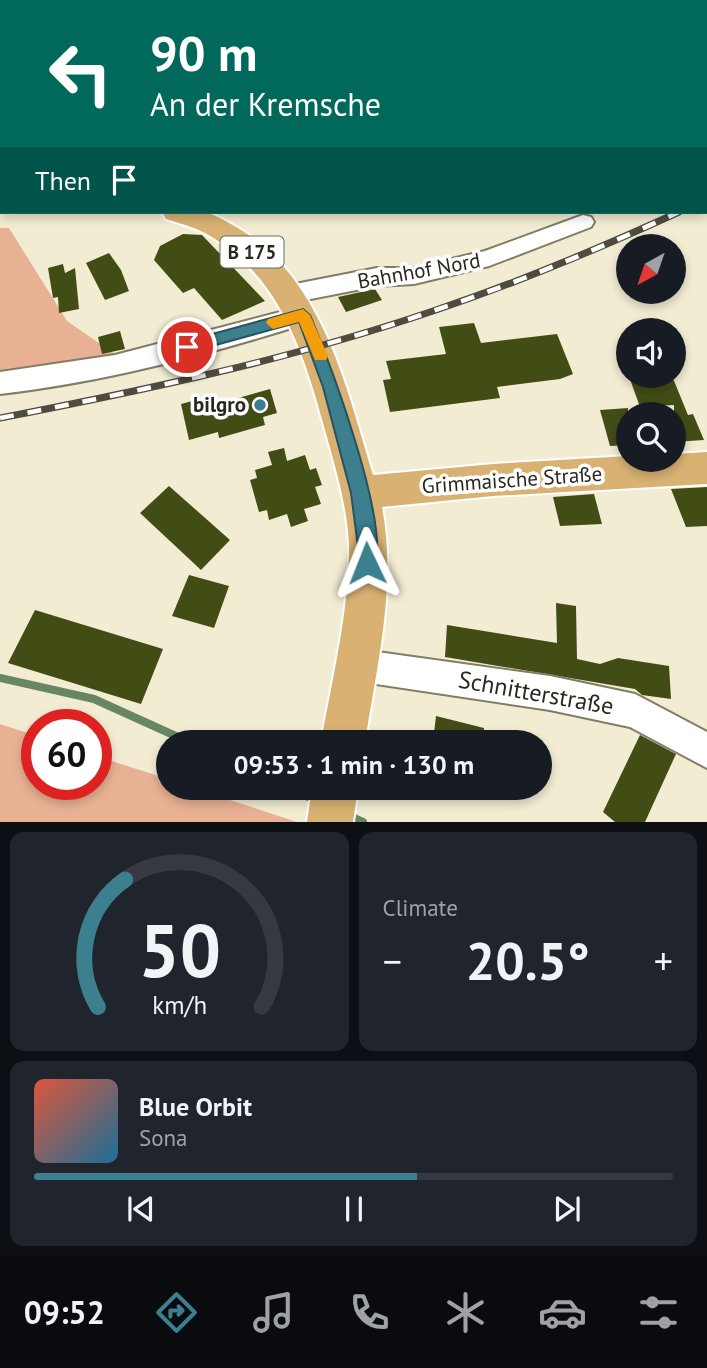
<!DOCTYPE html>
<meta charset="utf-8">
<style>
body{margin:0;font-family:"PT Sans",sans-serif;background:#20242c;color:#f1f3f6;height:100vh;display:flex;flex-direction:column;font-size:26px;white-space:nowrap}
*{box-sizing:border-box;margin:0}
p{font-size:23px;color:#9ea1a6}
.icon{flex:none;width:38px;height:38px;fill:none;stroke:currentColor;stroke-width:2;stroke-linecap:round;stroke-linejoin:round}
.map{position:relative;height:822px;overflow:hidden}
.panel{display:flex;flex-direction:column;gap:10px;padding:10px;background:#0d0f14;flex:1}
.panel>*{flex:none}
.hud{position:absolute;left:0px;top:0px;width:707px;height:214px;box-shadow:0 4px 10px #0003;background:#00695c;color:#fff;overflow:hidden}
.needle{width:46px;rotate:220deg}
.fabs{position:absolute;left:616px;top:234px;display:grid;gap:14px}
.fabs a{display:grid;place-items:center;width:70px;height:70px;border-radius:50%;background:#171b24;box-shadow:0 4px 10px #0003;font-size:35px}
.speed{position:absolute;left:21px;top:709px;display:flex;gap:14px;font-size:35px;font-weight:700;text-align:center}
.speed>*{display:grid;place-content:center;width:91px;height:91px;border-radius:50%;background:#171b24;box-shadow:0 4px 10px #0003;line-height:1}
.speed .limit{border:10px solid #d22;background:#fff;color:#111}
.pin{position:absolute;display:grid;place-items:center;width:60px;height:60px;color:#fff;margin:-30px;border:4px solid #fff;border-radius:50%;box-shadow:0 2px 7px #0007}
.me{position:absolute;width:77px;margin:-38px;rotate:358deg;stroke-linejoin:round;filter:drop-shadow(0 0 5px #0008)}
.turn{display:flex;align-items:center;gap:24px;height:147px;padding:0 35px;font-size:32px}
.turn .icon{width:91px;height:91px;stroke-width:2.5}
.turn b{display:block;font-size:49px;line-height:60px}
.then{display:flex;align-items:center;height:66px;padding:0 35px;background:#0003;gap:14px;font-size:26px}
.big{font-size:52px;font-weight:700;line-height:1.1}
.panel .tile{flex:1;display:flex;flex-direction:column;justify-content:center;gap:10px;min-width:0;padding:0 24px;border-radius:14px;background:#20242c}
.panel .dial{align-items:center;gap:0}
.dial svg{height:182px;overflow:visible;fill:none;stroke:#363941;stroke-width:7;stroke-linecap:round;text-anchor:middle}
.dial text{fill:#f1f3f6;stroke:none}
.song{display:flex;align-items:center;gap:21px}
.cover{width:84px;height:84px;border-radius:10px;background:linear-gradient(135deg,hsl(10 70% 55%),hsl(200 70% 35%))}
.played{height:7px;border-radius:4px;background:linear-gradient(90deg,#3c7f8f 60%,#363941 60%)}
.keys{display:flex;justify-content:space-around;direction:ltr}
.heat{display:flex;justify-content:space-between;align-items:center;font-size:38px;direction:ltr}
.panel .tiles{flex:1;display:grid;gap:10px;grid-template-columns:1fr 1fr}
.tile:last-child{grid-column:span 2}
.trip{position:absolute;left:156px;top:730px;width:396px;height:70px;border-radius:35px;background:#171b24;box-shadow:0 4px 10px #0003;font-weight:700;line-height:70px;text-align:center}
.menu{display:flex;height:112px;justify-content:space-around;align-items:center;background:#090b0e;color:#9ea1a6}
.menu .icon{width:49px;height:49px}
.menu .selected{color:#3c7f8f}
.menu b{font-size:32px;color:#f1f3f6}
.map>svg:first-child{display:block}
.green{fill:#e8b194}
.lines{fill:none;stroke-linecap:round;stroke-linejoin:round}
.stream{stroke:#688663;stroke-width:8}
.building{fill:#424d16}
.minor-casing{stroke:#827d66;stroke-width:4}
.major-casing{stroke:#fff;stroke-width:4}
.minor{fill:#fff;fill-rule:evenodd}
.major{fill:#d9b273;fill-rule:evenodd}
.rail-casing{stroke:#4f4c3f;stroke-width:7}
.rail{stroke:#fff;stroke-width:4.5;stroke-dasharray:14;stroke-linecap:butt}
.route{fill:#3c7f8f;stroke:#27535d;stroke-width:2}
.slow{fill:#f59e0b}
.poi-dot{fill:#3c7f8f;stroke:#fff;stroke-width:2.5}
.labels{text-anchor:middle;stroke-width:7;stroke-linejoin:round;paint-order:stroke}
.shield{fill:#fff;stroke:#6a6862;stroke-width:2}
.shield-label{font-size:19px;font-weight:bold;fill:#2a281e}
.street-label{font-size:21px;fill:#2a281e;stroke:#fff}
.poi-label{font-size:21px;font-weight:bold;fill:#2a281e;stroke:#fff;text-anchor:end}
.near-street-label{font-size:24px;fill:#2a281e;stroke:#fff}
</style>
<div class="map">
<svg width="707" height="822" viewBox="0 0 707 822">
<rect width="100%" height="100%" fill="#f2ecd3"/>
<!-- green -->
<path class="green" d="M 0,228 L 9,228 L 67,321 L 122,359 L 0,377 Z
M 0,724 L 37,736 L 37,784 L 96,784 L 96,756 L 168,779 L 168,788 L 193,788 L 297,822 L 0,822 Z"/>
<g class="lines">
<!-- stream -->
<path class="stream" d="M 0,678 L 94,699 L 189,742
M 288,788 L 318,801
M 347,815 L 363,822"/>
</g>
<!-- building -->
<path class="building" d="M 183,234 L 202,235 L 265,301 L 222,320 L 194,288 L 183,293 L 154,260 L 160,246 Z
M 109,253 L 121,270 L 129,291 L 105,300 L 86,263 Z
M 63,264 L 65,273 L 75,268 L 79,309 L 59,313 L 58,297 L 53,298 L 48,268 Z
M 375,289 L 382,300 L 346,312 L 338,297 Z
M 474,323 L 481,343 L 557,334 L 573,374 L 560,379 L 497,387 L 500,398 L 390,412 L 383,380 L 391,379 L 386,361 L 446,354 L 439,327 Z
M 120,331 L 125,349 L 102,354 L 98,337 Z
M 642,376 L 672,376 L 688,415 L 693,414 L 704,440 L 674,442 L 674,405 L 640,407 L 631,382 Z
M 270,389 L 277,413 L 263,417 L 265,425 L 219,438 L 218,432 L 189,440 L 181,404 L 215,395 L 217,404 Z
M 628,408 L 628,445 L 610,446 L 600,410 Z
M 284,448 L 287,461 L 305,455 L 310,470 L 316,468 L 322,485 L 315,487 L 321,504 L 304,509 L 308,521 L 291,527 L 287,514 L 269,520 L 267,510 L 259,512 L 250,480 L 257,478 L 255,470 L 272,465 L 268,452 Z
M 169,486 L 230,540 L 201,570 L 140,513 Z
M 707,487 L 707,526 L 686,527 L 671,489 Z
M 594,494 L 602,524 L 560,526 L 553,497 Z
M 189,575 L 229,586 L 214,628 L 172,616 Z
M 556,603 L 576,606 L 577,659 L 600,664 L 618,658 L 669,666 L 671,699 L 642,695 L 635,689 L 445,657 L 447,625 L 557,643 Z
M 35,610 L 163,649 L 141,704 L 8,663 Z
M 436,716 L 484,728 L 483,742 L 433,742 Z
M 640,735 L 676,754 L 645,822 L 615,822 L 603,812 Z"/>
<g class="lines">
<defs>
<path id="minor" d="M 583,215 L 591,217 L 594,222 L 591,227 L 489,266 L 414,284 L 377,286 L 290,303 L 282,300 L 278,294 L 282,288 L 290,285 L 377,268 L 414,268 L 485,251 Z
M 303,306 L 311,308 L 315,315 L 311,322 C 210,354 106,382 0,394 L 0,372 L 115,355 Z
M 356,649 L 550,676 L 635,694 L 707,732 L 707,768 L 630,727 L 550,710 L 356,681 L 344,677 L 340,665 L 344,653 Z"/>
<path id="major" d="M 0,165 L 2,165 L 2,181 L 0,181 Z
M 162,212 C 175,212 191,209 204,212 C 217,215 227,222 238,228 C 323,279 346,387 373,475 L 493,464 L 628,456 L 628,460 L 674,460 L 674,454 L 707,452 L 707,484 L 493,496 L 382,507 C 397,585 377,665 365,742 L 321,742 C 332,681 347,620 349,557 C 350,516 338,477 327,437 C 305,358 283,276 205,233 C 193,227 179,223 166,219 Z
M 312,788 L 358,788 L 353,822 L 307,822 Z"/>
</defs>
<!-- minor casing -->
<use href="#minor" class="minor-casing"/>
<!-- major casing -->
<use href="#major" class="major-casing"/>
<!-- minor -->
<use href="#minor" class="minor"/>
<!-- major -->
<use href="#major" class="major"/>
<defs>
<path id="rail" d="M 0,418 C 146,390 292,359 433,311 C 517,283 598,249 679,212"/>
</defs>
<!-- rail casing -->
<use href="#rail" class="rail-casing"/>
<!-- rail -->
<use href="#rail" class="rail"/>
</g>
<!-- route -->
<path class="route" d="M 303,309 L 310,315 C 329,361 392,526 374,570 L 367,572 L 361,570 L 351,493 L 323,387 L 299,322 L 187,353 L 179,347 L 187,341 Z"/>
<!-- slow -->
<path class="slow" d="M 303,309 L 310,315 L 328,356 L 326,360 L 315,360 L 299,322 L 273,329 L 266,323 L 268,319 Z"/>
<!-- markers -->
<circle class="poi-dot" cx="260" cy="405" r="7"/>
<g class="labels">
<!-- shield labels -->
<rect class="shield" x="220.5" y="236.5" width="63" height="31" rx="5"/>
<g class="shield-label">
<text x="252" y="259">B 175</text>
</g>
<!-- street labels -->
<g class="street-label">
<text transform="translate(419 271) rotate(-10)" y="7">Bahnhof Nord</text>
<text transform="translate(512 480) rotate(-4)" y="7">Grimmaische Straße</text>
</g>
<!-- poi labels -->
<g class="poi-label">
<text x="246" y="412">bilgro</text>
</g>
<!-- near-street labels -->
<g class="near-street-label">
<text transform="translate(536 693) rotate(10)" y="8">Schnitterstraße</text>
</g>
</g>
</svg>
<div class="fabs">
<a><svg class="needle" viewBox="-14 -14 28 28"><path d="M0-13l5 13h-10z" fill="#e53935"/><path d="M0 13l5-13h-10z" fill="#9ea1a6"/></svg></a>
<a><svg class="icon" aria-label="sound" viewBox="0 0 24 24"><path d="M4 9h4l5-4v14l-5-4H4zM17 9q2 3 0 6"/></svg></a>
<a><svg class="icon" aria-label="search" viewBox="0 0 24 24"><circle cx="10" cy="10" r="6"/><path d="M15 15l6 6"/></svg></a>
</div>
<div class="speed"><div class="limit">60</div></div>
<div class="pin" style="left:187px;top:347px;background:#d93025"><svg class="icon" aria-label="arrive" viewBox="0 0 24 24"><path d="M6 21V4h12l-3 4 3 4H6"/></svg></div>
<svg class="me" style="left:367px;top:563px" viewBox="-20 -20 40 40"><path d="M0-17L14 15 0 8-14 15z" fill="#3c7f8f" stroke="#fff" stroke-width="4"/></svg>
<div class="trip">09:53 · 1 min · 130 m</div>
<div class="hud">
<div class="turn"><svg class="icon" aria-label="left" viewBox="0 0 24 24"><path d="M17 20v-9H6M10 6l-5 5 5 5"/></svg><div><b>90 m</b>An der Kremsche</div></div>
<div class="then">Then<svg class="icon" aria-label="arrive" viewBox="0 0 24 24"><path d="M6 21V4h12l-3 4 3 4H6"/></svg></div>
</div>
</div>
<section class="panel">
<div class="tiles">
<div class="tile dial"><svg viewBox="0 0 100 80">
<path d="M14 69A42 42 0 1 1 86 69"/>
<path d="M14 69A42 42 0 0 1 26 13" stroke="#3c7f8f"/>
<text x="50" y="56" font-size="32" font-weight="700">50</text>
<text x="50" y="72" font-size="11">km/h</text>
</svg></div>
<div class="tile"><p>Climate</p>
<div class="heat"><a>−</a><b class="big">20.5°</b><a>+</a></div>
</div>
<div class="tile">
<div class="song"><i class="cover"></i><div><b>Blue Orbit</b><p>Sona</p></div></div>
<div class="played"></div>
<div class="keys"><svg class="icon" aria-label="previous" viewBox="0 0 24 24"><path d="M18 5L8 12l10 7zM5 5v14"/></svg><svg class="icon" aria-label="pause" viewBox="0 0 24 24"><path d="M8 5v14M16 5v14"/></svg><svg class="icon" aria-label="next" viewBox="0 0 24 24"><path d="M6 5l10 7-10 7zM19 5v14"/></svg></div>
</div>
</div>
</section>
<nav class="menu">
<b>09:52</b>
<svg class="icon selected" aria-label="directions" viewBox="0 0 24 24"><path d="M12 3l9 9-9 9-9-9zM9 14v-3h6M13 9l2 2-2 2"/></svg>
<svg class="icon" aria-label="music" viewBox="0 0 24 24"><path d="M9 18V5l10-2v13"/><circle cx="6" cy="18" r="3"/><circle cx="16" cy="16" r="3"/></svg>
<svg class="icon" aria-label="phone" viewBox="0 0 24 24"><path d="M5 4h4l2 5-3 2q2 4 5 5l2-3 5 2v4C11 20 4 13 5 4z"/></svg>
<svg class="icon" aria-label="climate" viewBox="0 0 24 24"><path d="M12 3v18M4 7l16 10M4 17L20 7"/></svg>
<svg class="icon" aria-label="car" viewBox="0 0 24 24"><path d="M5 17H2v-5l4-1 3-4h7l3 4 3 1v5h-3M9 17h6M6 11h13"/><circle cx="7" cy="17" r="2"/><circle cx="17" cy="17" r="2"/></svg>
<svg class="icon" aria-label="filters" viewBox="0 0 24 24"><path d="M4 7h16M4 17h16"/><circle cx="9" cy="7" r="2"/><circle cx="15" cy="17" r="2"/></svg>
</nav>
